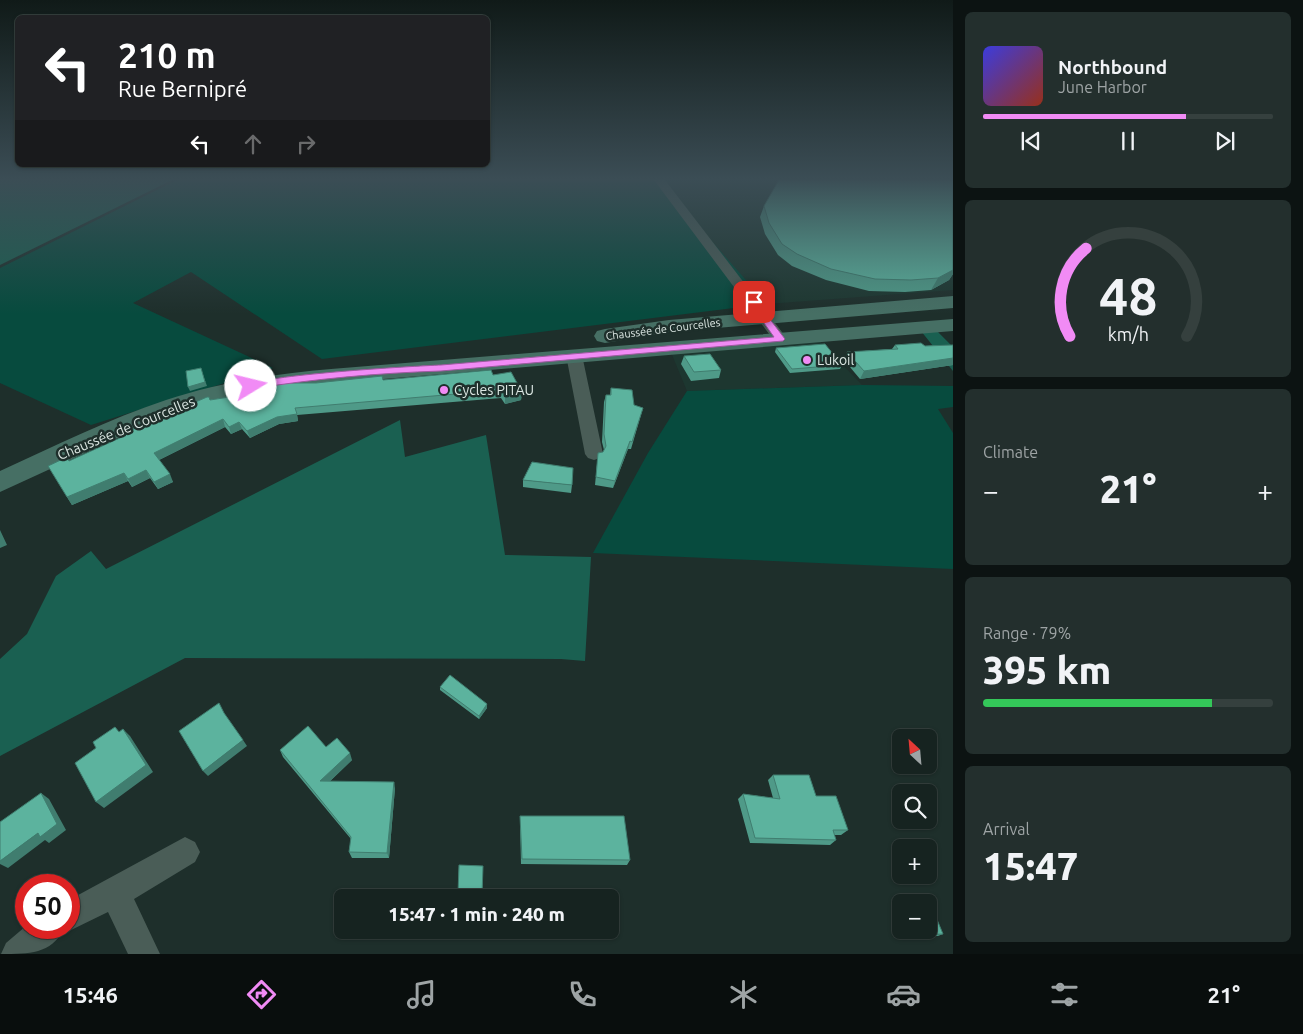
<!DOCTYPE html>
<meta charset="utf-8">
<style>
body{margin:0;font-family:Ubuntu,sans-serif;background:#232f2d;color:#f1f3f6;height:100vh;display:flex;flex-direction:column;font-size:19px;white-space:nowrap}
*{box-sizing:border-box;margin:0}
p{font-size:16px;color:#9ea4a5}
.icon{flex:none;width:28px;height:28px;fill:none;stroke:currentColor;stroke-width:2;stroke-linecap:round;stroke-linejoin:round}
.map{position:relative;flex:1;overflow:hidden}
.side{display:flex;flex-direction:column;gap:12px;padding:12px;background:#0c1312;width:350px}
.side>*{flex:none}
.banner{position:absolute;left:15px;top:15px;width:475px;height:152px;border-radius:8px;box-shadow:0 1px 4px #0004,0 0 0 1px #35403e;background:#202124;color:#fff;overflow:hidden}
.needle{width:32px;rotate:334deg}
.buttons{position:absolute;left:892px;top:729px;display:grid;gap:10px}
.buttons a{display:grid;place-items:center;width:45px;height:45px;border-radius:8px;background:#162320;box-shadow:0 1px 4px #0004,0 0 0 1px #35403e;font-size:25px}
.speed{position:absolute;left:15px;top:874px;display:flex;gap:10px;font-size:25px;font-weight:700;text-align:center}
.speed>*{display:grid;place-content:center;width:65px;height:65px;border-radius:50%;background:#162320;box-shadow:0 1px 4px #0004,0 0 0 1px #35403e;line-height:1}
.speed .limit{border:8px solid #d22;background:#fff;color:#111}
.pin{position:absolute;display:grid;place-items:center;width:42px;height:42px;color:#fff;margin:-21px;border-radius:10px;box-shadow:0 2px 8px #0006}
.me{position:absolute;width:55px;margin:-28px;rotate:81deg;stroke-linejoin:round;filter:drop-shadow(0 0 4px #0008)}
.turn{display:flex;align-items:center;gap:18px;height:105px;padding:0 20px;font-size:22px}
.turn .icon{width:65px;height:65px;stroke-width:2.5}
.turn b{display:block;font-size:35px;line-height:42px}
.lanes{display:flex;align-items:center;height:48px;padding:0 20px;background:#0003;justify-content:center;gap:25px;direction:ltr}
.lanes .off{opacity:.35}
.big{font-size:38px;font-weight:800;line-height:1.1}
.side .tile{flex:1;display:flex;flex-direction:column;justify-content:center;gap:8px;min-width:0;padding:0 18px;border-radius:8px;background:#232f2d}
.side .dial{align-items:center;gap:0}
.dial svg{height:130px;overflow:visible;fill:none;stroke:#35403e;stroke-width:7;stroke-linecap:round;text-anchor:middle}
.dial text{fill:#f1f3f6;stroke:none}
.song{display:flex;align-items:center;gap:15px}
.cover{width:60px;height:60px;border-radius:8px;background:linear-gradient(135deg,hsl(240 70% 55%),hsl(10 70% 35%))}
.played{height:5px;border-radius:2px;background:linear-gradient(90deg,#f18bf5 70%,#35403e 70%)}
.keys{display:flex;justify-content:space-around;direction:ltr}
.heat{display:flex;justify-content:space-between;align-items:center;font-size:28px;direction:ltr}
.charge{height:8px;border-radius:4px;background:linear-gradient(90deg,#34c759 79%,#35403e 0)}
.trip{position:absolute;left:334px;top:889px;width:285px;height:50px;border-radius:8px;background:#162320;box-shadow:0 1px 4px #0004,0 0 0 1px #35403e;font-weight:800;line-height:50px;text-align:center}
.dock{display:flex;height:80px;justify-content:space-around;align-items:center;background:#090e0d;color:#9ea4a5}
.dock .icon{width:35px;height:35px}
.dock .on{color:#f18bf5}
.dock b{font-size:22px;color:#f1f3f6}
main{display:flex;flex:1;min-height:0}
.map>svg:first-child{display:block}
.built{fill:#1d3730}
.green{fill:#074b3e}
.forest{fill:#1a6051}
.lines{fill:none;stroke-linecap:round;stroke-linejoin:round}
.street{fill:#4a5d57;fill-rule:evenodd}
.secondary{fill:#466f64;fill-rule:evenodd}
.wall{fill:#4f9a88}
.shaded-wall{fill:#407d6f}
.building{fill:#5cb39e;stroke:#407d6f}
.route{fill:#f18bf5;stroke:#9d5a9f}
.poi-dot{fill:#f18bf5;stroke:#1e2f2b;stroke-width:2}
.labels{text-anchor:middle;stroke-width:5;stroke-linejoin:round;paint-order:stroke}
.far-street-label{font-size:11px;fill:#dbe6e2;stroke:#1e2f2b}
.poi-label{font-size:14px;fill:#dbe6e2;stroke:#1e2f2b;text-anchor:start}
.street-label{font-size:14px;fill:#dbe6e2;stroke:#1e2f2b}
</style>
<main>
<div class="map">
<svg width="953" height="954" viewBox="0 0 953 954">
<rect width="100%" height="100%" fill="#1e2f2b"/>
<!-- built -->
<path class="built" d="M 655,180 L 953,180 L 953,290 L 767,304 Z
M 815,336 L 862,385 L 687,391 L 670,350 Z"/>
<!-- green -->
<path class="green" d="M 177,180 L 658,180 L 767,304 L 322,359 L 191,272 L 133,303 L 273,368 L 91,425 L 0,383 L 0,268 Z
M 862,385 L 953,386 L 953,407 L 938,409 L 953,433 L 953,569 L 593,553 L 648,453 L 687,391 Z"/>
<!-- forest -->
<path class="forest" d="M 0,180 L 172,180 L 0,265 Z
M 921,331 L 938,332 L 953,347 L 953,371 Z
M 400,420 L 405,457 L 486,435 L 505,555 L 591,557 L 585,661 L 561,659 L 185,658 L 0,756 L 0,659 L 27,634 L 56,576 L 91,551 L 106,569 Z"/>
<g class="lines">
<!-- street -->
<path class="street" d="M 654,180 L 665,180 L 785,336 L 787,339 L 785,342 L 775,342 Z
M 574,350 L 579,352 L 582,355 L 603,454 L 600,458 L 594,460 L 588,458 L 585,454 L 566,355 L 569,352 Z
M 185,837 L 195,842 L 200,852 L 195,862 L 134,899 L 160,954 L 128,954 L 108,912 L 69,931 L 64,929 C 51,954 29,954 1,954 L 6,943 L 26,926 L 69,928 L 69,900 Z"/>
<!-- secondary -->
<path class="secondary" d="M 953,296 L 953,308 L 669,332 L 605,343 L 597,341 L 594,336 L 597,331 L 605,329 L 669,320 Z
M 953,319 L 953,331 L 372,380 L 265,391 L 209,403 L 133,431 L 0,492 L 0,471 C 55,446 109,419 166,400 C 220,382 275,374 331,369 Z"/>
</g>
<!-- wall -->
<path class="wall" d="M 953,180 L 953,274 L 949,280 L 931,290 L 905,292 L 869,291 L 826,280 L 792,266 L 778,255 L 765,234 L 760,217 L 764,206 Z
M 895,345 L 925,346 L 953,345 L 953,365 L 860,379 L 844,360 L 847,352 L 892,349 Z
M 776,348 L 842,365 L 840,369 L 790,373 L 775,352 Z
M 684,356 L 721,370 L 719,378 L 691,381 L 681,364 Z
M 493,375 L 522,392 L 521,400 L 505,404 L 501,398 L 297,415 L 298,421 L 279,424 L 250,438 L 242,429 L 231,434 L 225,427 L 159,460 L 173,482 L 158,489 L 150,478 L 132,487 L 128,481 L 72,505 L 67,497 L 69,461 L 210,400 L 316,383 Z
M 611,388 L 634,405 L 643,408 L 631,449 L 628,449 L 613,488 L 595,485 L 598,453 L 603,452 L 604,450 L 602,442 L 604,402 L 606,395 L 610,395 Z
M 523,480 L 572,485 L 571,493 L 523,487 Z
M 440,687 L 487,704 L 487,708 L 479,719 L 440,690 Z
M 326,747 L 352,760 L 329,782 L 395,788 L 389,858 L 352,858 L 349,852 L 351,839 L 283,757 L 280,750 Z
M 773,775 L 816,796 L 848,830 L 841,835 L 834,835 L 836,840 L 830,845 L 750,843 L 738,799 L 743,794 L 773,798 L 768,780 Z
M 520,816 L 630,860 L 627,865 L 521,864 L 520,822 Z
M 459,865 L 483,866 L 482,897 L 458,897 Z
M 914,930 L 929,930 L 943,934 L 938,936 L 916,937 Z"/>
<!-- shaded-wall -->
<path class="shaded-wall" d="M 953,270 L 953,274 L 949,280 L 931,290 L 938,278 Z
M 953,358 L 953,365 L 860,379 L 864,371 Z
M 202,372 L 207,386 L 190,391 L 188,387 Z
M 522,392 L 521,400 L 505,404 L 505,396 Z
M 297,414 L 298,421 L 279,424 L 250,438 L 247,431 L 277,417 Z
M 223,419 L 225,427 L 157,461 L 154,453 Z
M 239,422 L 242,429 L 231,434 L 229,427 Z
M 630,441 L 628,449 L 613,488 L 615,481 Z
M 146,470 L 150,478 L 132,487 L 128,479 Z
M 124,473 L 128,481 L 72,505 L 67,497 Z
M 170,474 L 173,482 L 158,489 L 154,482 Z
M 0,530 L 7,545 L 0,548 Z
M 487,704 L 487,708 L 479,719 L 479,716 Z
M 123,729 L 130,736 L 153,772 L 104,808 L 96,802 Z
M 243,740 L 247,746 L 208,776 L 203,771 Z
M 350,753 L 352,760 L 323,788 L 320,781 Z
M 394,782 L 395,788 L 389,858 L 387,853 Z
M 41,793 L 49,799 L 66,830 L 49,843 L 45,840 L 8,868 L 0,864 L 0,861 L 38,833 Z"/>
<!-- building -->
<path class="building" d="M 779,180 L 953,180 L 953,270 L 938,278 L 911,280 L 875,279 L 831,269 L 797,254 L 782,244 L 769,223 L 764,206 Z
M 921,343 L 925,346 L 953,345 L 953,358 L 864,371 L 847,352 L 898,349 L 895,345 Z
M 825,344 L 842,365 L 792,369 L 776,348 Z
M 710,354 L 721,370 L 694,372 L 684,356 Z
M 201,368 L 205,382 L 188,387 L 186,371 Z
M 491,370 L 493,375 L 511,372 L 522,392 L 505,396 L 502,390 L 295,408 L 297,414 L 277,417 L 247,431 L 239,422 L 229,427 L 223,419 L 154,453 L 170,474 L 154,482 L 146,470 L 128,479 L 124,473 L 67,497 L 48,466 L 67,457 L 69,461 L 122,437 L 120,435 L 207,397 L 209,397 L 210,400 L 236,396 L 236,392 L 285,383 L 316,383 L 382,376 L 383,380 Z
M 611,388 L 632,390 L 634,405 L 643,408 L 632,442 L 630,441 L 615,481 L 596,477 L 598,453 L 603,452 L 606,446 L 604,434 L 606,395 L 611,395 Z
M 532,462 L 573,468 L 572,485 L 523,480 Z
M 450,675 L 487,704 L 479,716 L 440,687 Z
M 219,703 L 224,713 L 243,740 L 203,771 L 179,731 Z
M 308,726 L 326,747 L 337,738 L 350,753 L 320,781 L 394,782 L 387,853 L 349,852 L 351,837 L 280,750 Z
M 115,727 L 119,732 L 123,729 L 146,765 L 96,802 L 75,763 L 96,748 L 93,742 Z
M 773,775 L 809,775 L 816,796 L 836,796 L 848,830 L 833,830 L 836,840 L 755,838 L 743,794 L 780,799 Z
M 41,793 L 57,824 L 40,837 L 38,833 L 0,861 L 0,822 Z
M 520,816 L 624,816 L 630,860 L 522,859 Z
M 459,865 L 483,866 L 482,895 L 458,894 Z
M 933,910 L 943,934 L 921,935 L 919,930 L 929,930 L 929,911 Z"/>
<!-- sky -->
<linearGradient id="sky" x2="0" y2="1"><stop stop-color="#101a18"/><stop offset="0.57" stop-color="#3b4d55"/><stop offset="1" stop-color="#3b4d55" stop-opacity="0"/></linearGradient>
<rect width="953" height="314" fill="url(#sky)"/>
<!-- route -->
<path class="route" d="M 751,301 L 756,301 L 785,339 L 783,341 L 441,371 C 378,373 313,379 251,389 L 246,386 C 258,375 415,366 441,365 L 774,337 L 749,302 Z"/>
<!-- markers -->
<g class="poi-dot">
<circle cx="807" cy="360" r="5"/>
<circle cx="444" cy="390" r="5"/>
</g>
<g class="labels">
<!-- far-street labels -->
<g class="far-street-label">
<text transform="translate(663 329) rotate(-7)" y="4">Chaussée de Courcelles</text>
</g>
<!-- poi labels -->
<g class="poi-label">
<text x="817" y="365">Lukoil</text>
<text x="454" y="395">Cycles PITAU</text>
</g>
<!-- street labels -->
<g class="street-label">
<text transform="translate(126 428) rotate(-22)" y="5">Chaussée de Courcelles</text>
</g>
</g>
</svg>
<div class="buttons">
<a><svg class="needle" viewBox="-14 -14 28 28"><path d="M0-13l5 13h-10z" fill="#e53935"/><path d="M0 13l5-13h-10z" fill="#9ea4a5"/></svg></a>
<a><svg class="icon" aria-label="search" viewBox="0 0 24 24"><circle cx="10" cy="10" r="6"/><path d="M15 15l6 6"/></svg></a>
<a>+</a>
<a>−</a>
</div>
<div class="speed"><div class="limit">50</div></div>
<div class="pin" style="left:754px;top:302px;background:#d93025"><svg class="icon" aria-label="arrive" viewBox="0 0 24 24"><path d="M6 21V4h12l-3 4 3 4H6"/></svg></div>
<svg class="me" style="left:251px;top:386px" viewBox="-20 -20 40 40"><circle r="19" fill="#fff"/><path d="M0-13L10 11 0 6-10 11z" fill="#f18bf5"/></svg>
<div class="trip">15:47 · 1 min · 240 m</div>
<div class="banner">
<div class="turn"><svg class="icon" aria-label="left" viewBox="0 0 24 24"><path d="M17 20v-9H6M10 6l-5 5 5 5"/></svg><div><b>210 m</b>Rue Bernipré</div></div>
<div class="lanes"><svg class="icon" aria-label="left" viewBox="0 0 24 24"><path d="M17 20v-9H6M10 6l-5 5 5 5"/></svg><svg class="icon off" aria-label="ahead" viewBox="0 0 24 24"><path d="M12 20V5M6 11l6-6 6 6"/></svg><svg class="icon off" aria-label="right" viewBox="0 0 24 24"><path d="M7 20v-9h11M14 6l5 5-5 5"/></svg></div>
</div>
</div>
<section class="side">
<div class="tile">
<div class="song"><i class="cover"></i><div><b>Northbound</b><p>June Harbor</p></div></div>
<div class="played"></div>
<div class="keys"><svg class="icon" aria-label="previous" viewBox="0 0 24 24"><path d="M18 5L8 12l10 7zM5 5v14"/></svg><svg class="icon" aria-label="pause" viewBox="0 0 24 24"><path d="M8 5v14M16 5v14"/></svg><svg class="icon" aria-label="next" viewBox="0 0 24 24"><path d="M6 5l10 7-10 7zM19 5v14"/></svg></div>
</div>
<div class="tile dial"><svg viewBox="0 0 100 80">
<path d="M14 69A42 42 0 1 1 86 69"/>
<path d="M14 69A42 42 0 0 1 24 15" stroke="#f18bf5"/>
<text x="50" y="56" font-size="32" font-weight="700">48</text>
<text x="50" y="72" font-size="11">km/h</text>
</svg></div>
<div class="tile"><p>Climate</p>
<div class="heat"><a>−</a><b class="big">21°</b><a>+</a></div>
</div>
<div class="tile"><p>Range · 79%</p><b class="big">395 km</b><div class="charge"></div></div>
<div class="tile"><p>Arrival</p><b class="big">15:47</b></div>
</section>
</main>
<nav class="dock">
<b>15:46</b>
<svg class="icon on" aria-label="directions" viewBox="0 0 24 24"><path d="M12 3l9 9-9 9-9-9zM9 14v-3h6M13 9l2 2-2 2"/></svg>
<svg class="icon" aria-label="music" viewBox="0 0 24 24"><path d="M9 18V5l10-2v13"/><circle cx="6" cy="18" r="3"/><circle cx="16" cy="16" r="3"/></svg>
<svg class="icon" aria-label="phone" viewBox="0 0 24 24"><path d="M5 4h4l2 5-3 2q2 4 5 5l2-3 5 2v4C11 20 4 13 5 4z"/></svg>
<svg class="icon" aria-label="climate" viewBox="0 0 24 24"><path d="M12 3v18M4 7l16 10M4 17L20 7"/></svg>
<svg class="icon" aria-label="car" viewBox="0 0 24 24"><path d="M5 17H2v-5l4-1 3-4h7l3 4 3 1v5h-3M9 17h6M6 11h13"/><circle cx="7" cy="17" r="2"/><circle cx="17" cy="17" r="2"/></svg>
<svg class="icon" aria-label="filters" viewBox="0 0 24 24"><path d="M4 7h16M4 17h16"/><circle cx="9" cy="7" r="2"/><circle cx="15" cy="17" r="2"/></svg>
<b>21°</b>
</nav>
